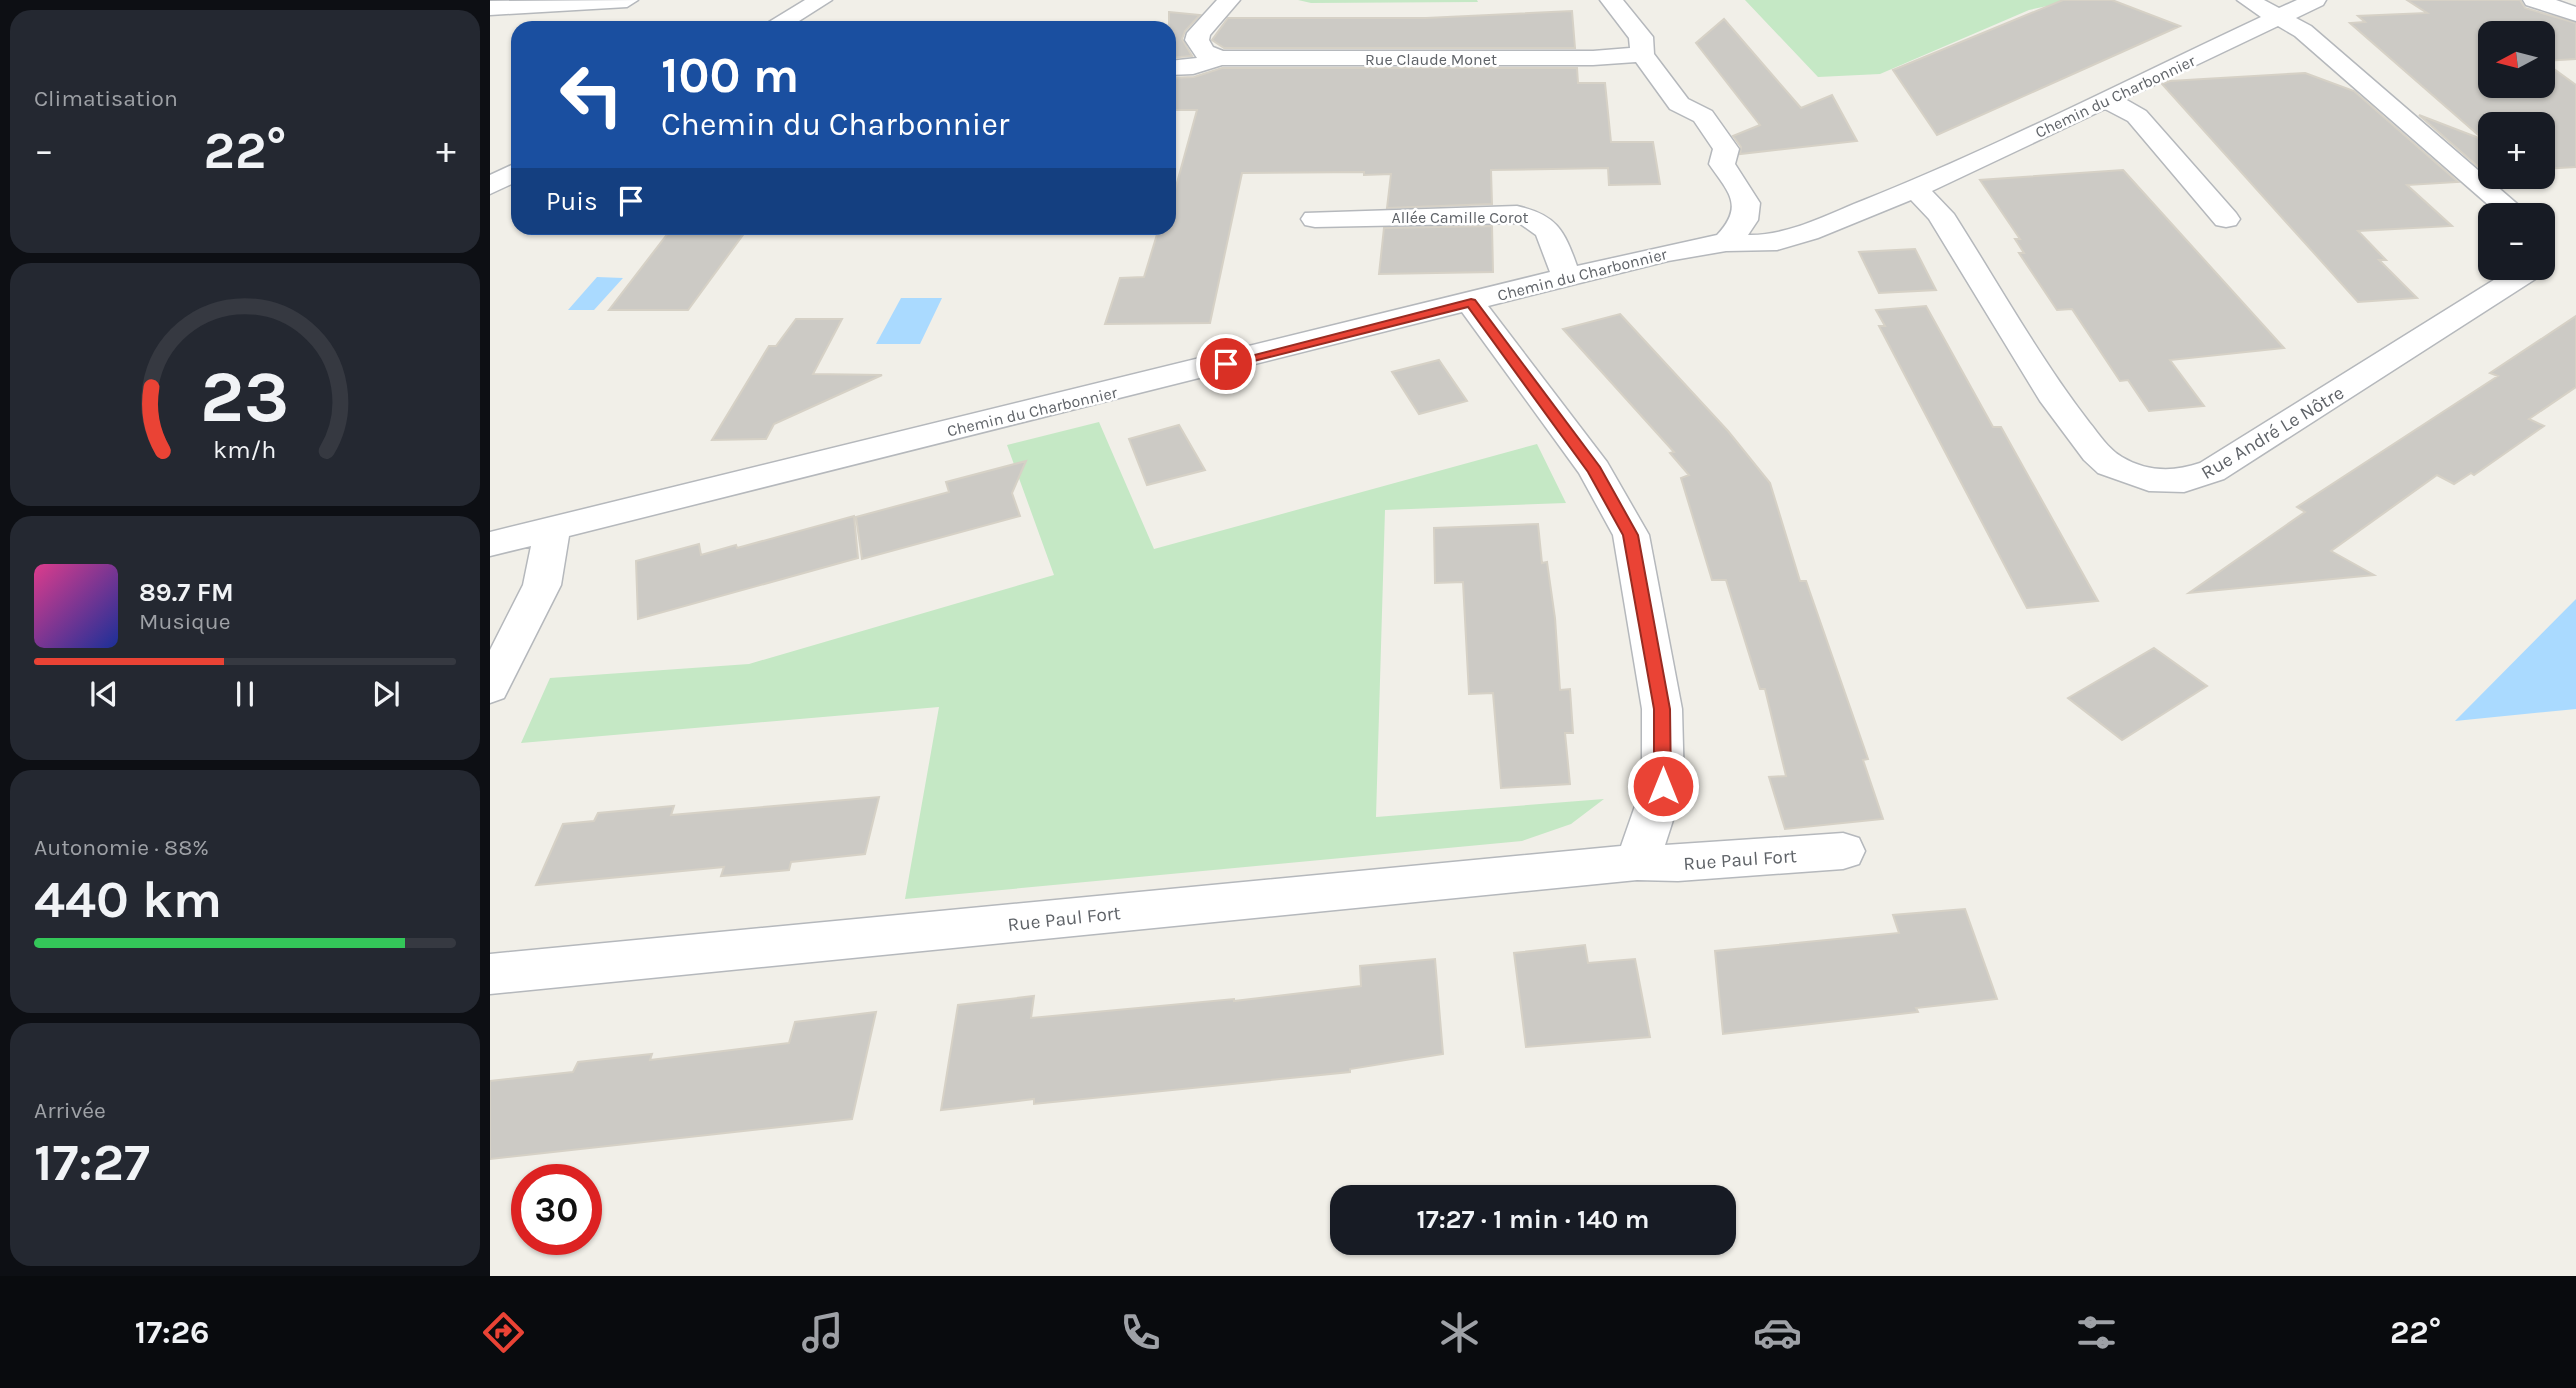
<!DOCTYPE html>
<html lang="fr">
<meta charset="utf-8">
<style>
body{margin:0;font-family:Karla,sans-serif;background:#242831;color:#f1f3f6;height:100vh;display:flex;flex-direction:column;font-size:26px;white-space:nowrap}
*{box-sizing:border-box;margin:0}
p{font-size:23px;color:#9ea1a6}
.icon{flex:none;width:38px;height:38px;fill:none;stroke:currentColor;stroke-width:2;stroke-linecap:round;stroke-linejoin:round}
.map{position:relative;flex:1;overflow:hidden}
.drawer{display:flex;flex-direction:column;gap:10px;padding:10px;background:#0d0f14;width:490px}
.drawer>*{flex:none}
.banner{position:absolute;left:21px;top:21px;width:665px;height:214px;border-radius:21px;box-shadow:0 2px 5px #0004;background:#1a4fa0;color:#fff;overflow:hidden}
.needle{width:46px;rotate:263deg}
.tools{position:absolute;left:1988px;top:21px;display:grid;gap:14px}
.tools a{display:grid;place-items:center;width:77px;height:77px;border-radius:14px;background:#171b24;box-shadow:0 2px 5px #0004;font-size:35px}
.speed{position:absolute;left:21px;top:1164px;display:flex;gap:14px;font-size:35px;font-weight:700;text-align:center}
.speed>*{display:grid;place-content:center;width:91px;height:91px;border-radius:50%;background:#171b24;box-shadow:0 2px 5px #0004;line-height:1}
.speed .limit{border:10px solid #d22;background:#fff;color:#111}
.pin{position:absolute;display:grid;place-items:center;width:60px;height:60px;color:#fff;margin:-30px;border:4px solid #fff;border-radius:50%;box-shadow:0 2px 7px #0007}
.me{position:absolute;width:77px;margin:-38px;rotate:0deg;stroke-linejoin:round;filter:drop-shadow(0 0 5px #0008)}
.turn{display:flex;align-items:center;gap:24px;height:147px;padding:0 35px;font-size:32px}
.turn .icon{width:91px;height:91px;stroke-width:2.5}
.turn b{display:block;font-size:49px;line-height:60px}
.then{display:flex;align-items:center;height:66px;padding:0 35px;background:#0003;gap:14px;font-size:26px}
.big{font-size:52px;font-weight:700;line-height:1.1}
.drawer .tile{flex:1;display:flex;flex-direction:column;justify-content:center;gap:10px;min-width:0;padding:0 24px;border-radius:21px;background:#242831}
.drawer .dial{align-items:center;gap:0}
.dial svg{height:182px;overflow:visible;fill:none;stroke:#363941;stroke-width:7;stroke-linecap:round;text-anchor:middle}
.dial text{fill:#f1f3f6;stroke:none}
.song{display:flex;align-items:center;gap:21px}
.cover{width:84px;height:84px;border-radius:10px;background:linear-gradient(135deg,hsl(330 70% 55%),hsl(230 70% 35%))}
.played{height:7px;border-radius:4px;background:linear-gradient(90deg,#ea4335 45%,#363941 45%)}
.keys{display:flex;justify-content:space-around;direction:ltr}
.heat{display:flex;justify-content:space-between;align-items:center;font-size:38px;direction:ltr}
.charge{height:10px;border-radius:5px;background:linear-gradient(90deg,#34c759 88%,#363941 0)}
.trip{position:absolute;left:840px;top:1185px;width:406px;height:70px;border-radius:21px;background:#171b24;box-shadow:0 2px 5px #0004;font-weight:700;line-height:70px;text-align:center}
.dock{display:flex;height:112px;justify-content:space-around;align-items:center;background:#090b0e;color:#9ea1a6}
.dock .icon{width:49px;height:49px}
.dock .current{color:#ea4335}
.dock b{font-size:32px;color:#f1f3f6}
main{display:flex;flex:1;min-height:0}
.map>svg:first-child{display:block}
.green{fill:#c5e8c5}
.water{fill:#aadaff}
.building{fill:#cccac5;stroke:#d6d1c6;stroke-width:2;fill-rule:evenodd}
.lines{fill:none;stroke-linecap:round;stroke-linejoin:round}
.minor-casing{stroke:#b5b8bc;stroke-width:3}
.minor{fill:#fff;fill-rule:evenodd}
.route{fill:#ea4335;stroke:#982c22;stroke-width:2}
.labels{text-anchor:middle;stroke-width:5;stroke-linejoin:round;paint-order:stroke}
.far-street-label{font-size:16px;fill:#5f6368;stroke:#fff}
.street-label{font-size:19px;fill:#5f6368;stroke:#fff}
</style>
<main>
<section class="drawer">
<div class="tile"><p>Climatisation</p>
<div class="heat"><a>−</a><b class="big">22°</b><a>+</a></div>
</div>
<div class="tile dial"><svg viewBox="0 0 100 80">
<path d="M14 69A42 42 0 1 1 86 69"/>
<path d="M14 69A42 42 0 0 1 9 41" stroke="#ea4335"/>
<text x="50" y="56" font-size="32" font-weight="700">23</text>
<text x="50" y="72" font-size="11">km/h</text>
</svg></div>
<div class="tile">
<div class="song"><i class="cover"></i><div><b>89.7 FM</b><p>Musique</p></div></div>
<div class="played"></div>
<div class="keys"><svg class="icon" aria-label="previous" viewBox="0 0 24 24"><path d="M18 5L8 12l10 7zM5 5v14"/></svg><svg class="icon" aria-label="pause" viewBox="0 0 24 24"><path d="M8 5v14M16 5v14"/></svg><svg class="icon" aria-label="next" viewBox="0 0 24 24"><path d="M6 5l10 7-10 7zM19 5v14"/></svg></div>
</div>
<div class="tile"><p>Autonomie · 88%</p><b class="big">440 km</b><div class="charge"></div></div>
<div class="tile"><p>Arrivée</p><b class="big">17:27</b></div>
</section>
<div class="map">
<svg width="2086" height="1276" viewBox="0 0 2086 1276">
<rect width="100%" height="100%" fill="#f1efe8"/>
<!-- green -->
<path class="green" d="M 808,0 L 987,0 L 988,2 L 821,3 Z
M 1255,0 L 1585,0 L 1539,10 L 1390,74 L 1328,77 Z
M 609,422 L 664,549 L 1047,444 L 1076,503 L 895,510 L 886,817 L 1114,799 L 1081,824 L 1032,841 L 415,899 L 449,707 L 31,743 L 60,678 L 259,664 L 564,575 L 517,445 Z"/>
<!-- water -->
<path class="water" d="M 107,277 L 133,278 L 104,310 L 78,310 Z
M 411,298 L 452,298 L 430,344 L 386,344 Z
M 2086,599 L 2086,709 L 1965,721 Z"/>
<!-- building -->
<path class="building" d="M 1573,0 L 1622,0 L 1690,26 L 1447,135 L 1403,70 Z
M 1917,0 L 2030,0 L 2035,8 L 2086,23 L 2086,59 L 2053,61 L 2086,85 L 2086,167 L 2053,169 L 2053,124 L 2000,124 L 2000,177 L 1929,115 L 1994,140 L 1860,23 L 1875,22 L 1868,16 L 1937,13 ZM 2000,33 L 2053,33 L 2053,86 L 2000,86 Z
M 1082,11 L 1085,48 L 734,48 L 722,40 L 738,18 L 936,18 Z
M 679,12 L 710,15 L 695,31 L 692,39 L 702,56 L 679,58 Z
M 1234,19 L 1311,108 L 1342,95 L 1367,141 L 1250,154 L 1251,147 L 1243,136 L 1270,125 L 1206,43 Z
M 732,68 L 1087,68 L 1088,83 L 1115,83 L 1121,142 L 1163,142 L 1170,184 L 1119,185 L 1118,168 L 1001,170 L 1002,204 L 897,208 L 901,174 L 874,175 L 874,172 L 752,173 L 720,323 L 615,324 L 630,278 L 654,277 L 669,228 L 679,228 L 679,212 L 707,110 L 679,110 L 679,78 L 704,77 Z
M 1815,73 L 1864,91 L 1968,182 L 1917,185 L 1962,226 L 1868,231 L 1896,260 L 1889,260 L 1927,298 L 1868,302 L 1672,84 L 1680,81 Z
M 1633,170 L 1794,348 L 1680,360 L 1714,406 L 1659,411 L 1638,380 L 1630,381 L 1582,309 L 1567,310 L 1529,253 L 1534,253 L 1525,239 L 1530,239 L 1490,180 Z
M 1002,226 L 1003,272 L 889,274 L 894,228 Z
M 182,228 L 258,228 L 198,310 L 119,310 Z
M 1425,249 L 1446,290 L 1389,293 L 1369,252 Z
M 1436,306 L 1503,427 L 1511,427 L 1608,601 L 1537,608 L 1389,326 L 1395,326 L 1386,310 Z
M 1130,314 L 1238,431 L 1280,483 L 1310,581 L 1316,581 L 1378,759 L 1373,760 L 1393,819 L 1295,829 L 1279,777 L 1296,776 L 1275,689 L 1270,689 L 1236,580 L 1222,580 L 1191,478 L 1199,475 L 1180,453 L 1184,452 L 1073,329 Z
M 2086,316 L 2086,387 L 2039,419 L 2054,426 L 1984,475 L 1981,473 L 1964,484 L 1947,475 L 1841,551 L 1884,575 L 1699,593 L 1815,512 L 1807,507 L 2008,376 L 2000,373 Z
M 306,319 L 352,319 L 323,374 L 392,375 L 284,424 L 276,439 L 222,440 L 279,346 L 286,346 Z
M 949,360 L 977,401 L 929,414 L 902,372 Z
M 689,425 L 715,470 L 657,485 L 639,439 Z
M 536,461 L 522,493 L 530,516 L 372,559 L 366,517 L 459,492 L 456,482 Z
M 364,516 L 368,558 L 148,619 L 146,561 L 209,544 L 211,555 L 246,545 L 247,548 Z
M 1048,524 L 1052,563 L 1057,562 L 1065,618 L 1070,690 L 1080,689 L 1083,733 L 1075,733 L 1080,784 L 1011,788 L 1003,693 L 979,694 L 973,582 L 945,583 L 944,528 Z
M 1664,648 L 1717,686 L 1632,740 L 1578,698 Z
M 389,797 L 375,854 L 301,862 L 299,870 L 231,876 L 234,867 L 46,885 L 73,824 L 104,821 L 108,813 L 184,806 L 181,815 Z
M 1475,909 L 1507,999 L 1426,1008 L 1428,1012 L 1233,1034 L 1225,951 L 1409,933 L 1403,915 Z
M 1095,945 L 1098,963 L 1145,959 L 1160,1037 L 1036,1047 L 1024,953 Z
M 945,959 L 953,1054 L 860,1069 L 860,1072 L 544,1104 L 544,1099 L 451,1110 L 468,1005 L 544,996 L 541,1018 L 744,999 L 744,1001 L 871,986 L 870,966 Z
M 386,1012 L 362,1119 L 0,1159 L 0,1081 L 83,1072 L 88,1062 L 162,1054 L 160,1060 L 299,1043 L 305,1022 Z"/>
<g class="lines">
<defs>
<path id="minor" d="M 148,0 L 137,7 L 0,15 L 0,1 Z
M 315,0 L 342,0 L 298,28 L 269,28 Z
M 727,0 L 750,0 L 720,35 L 719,40 L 723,47 L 733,51 L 1103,51 L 1140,48 L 1139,38 L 1110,0 L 1133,0 L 1163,37 L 1164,54 L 1198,99 L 1222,111 L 1249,149 L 1245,164 L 1270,203 L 1268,220 L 1258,235 C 1298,236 1338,214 1374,200 C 1509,146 1640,78 1771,17 L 1747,0 L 1774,0 L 1789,8 L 1807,0 L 1836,0 L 1833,5 L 1806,18 L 1821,26 L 2040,215 L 2010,215 L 1805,36 L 1788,26 L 1635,99 L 1656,111 L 1746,213 L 1750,219 L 1746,225 L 1736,227 L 1726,225 L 1638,121 L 1615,109 L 1442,191 L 1464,214 C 1508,283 1549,357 1599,422 C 1609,434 1618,449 1632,457 C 1657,472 1684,472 1710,463 L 2023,268 L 2053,268 L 2053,262 L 2058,268 L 2053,274 L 1734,479 L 1694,492 L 1659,491 L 1608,473 L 1594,460 L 1550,401 L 1439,219 L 1421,200 L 1328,238 L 1287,250 L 1236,251 L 1178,261 L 998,306 L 1117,462 L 1159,535 L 1192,709 L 1194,786 L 1175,845 L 1353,833 L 1369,838 L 1375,851 L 1369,864 L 1353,869 L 1188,881 L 1147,880 L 0,994 L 0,954 L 1131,846 L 1152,786 L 1152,709 L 1123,535 L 1089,473 L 972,312 L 79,536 L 71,585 L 14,698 L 0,703 L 0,650 L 33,585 L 41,546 L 0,556 L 0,532 L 1060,272 L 1046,235 L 1029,223 L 825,227 L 815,225 L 811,219 L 815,213 L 1027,206 C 1066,215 1074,229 1087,266 L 1227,235 C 1255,205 1238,192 1219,164 L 1223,149 L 1204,121 L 1180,109 L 1146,62 L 1103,65 L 732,65 L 703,74 L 679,75 L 679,61 L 707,58 L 695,40 L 697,33 Z
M 2033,0 L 2066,0 L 2086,7 L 2086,21 L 2036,5 Z
M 28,162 L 28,181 L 0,194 L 0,175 Z"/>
</defs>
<!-- minor casing -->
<use href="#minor" class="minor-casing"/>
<!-- minor -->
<use href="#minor" class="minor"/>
</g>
<!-- route -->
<path class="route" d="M 981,299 L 985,300 L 1110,467 L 1148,535 L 1180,709 L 1181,786 L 1179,791 L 1173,793 L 1164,786 L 1164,709 L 1133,535 L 1098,472 L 978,307 L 736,368 L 730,364 Z"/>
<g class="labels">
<!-- far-street labels -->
<g class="far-street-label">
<text x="941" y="65">Rue Claude Monet</text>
<text transform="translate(1625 96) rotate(-25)" y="6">Chemin du Charbonnier</text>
<text x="970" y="223">Allée Camille Corot</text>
<text transform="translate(1092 274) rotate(-14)" y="6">Chemin du Charbonnier</text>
<text transform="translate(542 411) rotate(-13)" y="6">Chemin du Charbonnier</text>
</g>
<!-- street labels -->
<g class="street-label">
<text transform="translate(1782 432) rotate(-31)" y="7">Rue André Le Nôtre</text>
<text transform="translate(1250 859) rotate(-4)" y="7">Rue Paul Fort</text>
<text transform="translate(574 918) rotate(-6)" y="7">Rue Paul Fort</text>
</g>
</g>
</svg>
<div class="tools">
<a><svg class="needle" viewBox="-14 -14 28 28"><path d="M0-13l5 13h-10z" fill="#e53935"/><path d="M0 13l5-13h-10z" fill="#9ea1a6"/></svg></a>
<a>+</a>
<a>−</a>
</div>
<div class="speed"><div class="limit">30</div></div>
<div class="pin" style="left:736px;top:364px;background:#d93025"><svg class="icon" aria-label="arrive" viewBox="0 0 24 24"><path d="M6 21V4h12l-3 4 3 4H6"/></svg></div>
<svg class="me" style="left:1173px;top:786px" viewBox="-20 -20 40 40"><circle r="17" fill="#ea4335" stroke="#fff" stroke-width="3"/><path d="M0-11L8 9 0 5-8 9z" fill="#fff"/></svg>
<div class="trip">17:27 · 1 min · 140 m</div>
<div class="banner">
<div class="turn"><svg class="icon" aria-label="left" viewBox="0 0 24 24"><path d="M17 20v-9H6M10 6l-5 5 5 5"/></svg><div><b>100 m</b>Chemin du Charbonnier</div></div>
<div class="then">Puis<svg class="icon" aria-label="arrive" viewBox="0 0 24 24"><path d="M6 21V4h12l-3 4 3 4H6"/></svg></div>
</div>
</div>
</main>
<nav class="dock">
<b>17:26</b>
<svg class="icon current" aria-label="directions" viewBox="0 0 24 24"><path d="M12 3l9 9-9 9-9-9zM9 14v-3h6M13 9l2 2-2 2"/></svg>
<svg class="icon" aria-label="music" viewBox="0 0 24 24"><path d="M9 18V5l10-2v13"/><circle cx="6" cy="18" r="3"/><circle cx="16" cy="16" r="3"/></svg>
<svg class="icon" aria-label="phone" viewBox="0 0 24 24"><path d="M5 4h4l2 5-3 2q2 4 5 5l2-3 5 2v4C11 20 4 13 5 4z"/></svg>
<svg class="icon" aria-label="climate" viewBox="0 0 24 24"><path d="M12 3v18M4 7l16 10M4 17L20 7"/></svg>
<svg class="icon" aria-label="car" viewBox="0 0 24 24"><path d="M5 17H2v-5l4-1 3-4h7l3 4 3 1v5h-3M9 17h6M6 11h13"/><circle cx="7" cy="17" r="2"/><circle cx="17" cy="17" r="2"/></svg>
<svg class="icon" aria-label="filters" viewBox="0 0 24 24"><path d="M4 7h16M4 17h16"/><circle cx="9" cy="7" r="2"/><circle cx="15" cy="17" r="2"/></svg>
<b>22°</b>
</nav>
